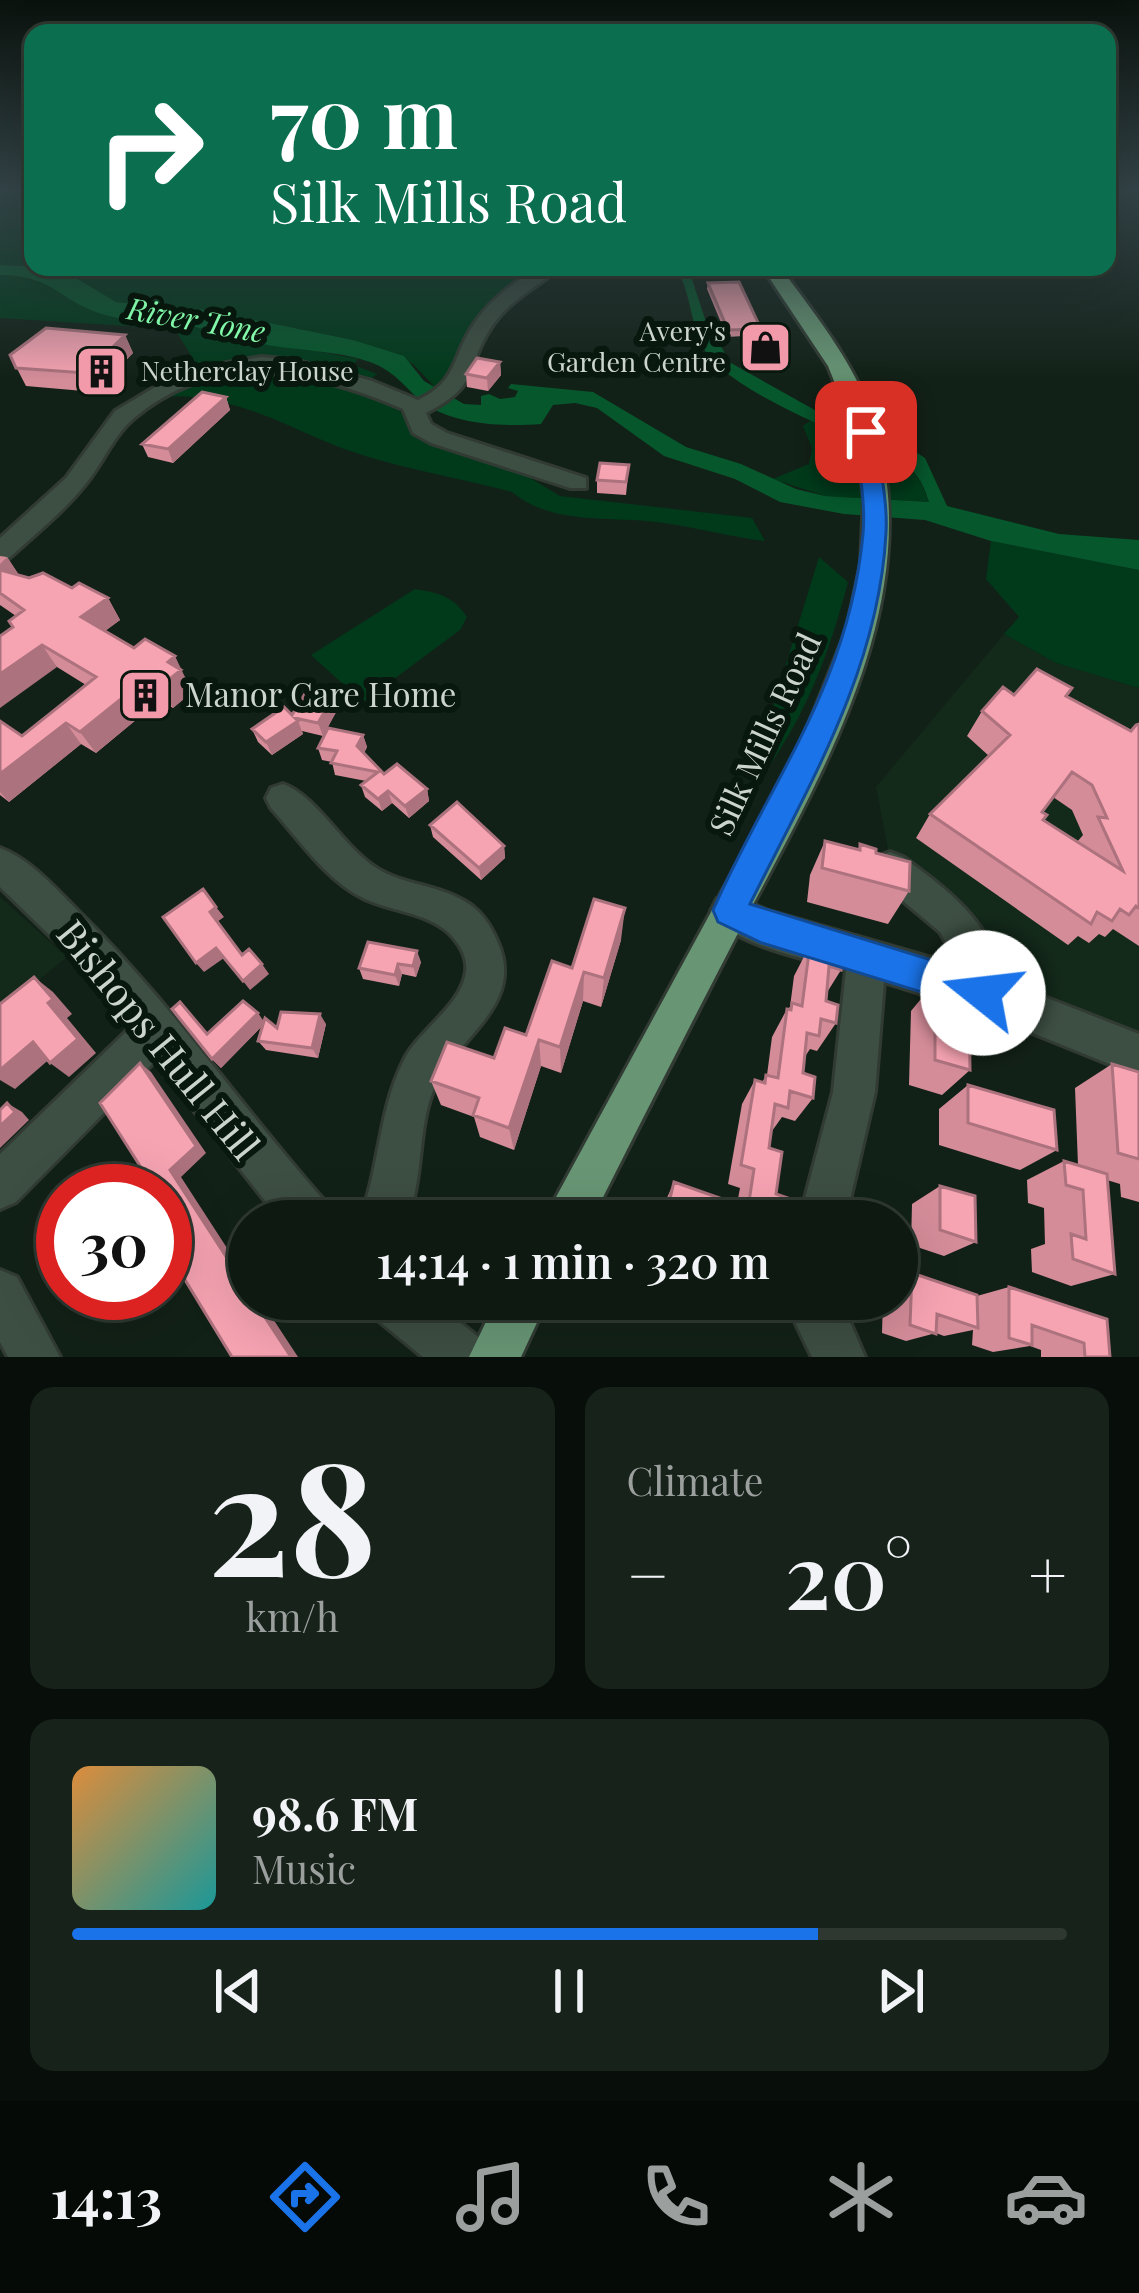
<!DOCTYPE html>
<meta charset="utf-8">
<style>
body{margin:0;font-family:"Playfair Display",serif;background:#17221a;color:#f1f3f6;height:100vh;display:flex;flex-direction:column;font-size:45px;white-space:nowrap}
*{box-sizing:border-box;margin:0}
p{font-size:39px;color:#9ba09f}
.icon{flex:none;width:66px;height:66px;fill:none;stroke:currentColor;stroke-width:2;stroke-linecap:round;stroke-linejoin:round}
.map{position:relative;height:1357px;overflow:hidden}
.sheet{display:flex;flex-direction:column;gap:30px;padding:30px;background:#080e09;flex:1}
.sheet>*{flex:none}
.hud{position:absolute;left:24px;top:24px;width:1092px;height:252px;border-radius:24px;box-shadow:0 12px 48px #0002,0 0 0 3px #2e3831;background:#0b6e4f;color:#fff;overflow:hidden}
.speed{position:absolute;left:36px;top:1164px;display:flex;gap:24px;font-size:60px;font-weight:700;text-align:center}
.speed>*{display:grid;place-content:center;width:156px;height:156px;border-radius:50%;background:#0e1911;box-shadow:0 12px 48px #0002,0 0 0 3px #2e3831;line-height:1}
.speed .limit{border:18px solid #d22;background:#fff;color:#111}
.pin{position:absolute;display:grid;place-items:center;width:102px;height:102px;color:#fff;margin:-51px;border-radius:24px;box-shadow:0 6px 18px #0006}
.me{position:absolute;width:132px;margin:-66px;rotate:286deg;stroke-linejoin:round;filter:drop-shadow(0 0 9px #0008)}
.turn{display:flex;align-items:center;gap:42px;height:252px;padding:0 48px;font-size:54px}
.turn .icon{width:156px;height:156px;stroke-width:2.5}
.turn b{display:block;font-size:84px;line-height:102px}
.big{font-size:90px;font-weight:600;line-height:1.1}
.sheet .card{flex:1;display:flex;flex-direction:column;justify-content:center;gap:18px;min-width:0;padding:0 42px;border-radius:24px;background:#17221a}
.sheet .dial{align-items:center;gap:0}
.dial b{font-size:156px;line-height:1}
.song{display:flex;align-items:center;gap:36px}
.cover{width:144px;height:144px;border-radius:18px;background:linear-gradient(135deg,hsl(30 70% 55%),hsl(180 70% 35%))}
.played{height:12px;border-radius:6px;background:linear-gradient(90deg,#1a73e8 75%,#2e3831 75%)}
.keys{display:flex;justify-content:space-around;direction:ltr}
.heat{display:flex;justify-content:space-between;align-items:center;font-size:66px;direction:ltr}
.sheet .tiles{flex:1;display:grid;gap:30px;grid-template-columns:1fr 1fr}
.card:last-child{grid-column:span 2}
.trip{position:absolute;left:228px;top:1200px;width:690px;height:120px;border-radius:60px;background:#0e1911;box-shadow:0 12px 48px #0002,0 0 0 3px #2e3831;font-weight:600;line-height:120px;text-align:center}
.dock{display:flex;height:192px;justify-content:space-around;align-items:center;background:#060a07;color:#9ba09f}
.dock .icon{width:84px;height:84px}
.dock .on{color:#1a73e8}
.dock b{font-size:54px;color:#f1f3f6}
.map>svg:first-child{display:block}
.built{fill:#13291a}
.green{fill:#003a1b}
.water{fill:#06572c}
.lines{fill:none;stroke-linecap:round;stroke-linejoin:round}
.minor-casing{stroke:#313b33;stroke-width:6}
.major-casing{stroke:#313b33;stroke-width:6}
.minor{fill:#3d4e42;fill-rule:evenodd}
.major{fill:#689675;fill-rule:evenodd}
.wall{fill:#d48c99;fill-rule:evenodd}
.shaded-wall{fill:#ac727d}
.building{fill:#f6a3b2;stroke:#ac727d;stroke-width:3;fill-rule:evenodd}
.route{fill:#1a73e8;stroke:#114b97;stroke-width:3}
.labels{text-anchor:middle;stroke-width:12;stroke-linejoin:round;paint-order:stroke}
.far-poi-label{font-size:27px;fill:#cbd5cd;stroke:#09180e;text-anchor:end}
.far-water-label{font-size:30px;font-style:italic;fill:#83faab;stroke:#09180e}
.poi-label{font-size:33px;fill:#cbd5cd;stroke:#09180e;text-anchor:start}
.street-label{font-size:33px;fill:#cbd5cd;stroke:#09180e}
.near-street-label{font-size:39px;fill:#cbd5cd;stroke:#09180e}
</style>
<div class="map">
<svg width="1139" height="1357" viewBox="0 0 1139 1357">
<rect width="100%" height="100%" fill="#122117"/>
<!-- built -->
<path class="built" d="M 1004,634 L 1056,663 L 1139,688 L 1139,1035 L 1006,978 L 975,917 L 890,860 L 876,787 Z
M 0,897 L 67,957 L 0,1012 Z"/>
<!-- green -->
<path class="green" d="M 0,191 L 33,191 L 33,265 L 0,265 Z
M 54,267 L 547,267 L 531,275 L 435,387 L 413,364 L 353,340 L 201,309 L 116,302 Z
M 0,275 C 58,276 62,305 110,316 C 135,322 160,320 184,325 C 242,336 300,348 358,359 L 353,365 L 377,374 L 366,382 L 262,359 L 199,369 L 175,329 L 0,318 Z
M 237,369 C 291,372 392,381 418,434 L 525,475 L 560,496 L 752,518 L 765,541 C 731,537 698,528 664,523 C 614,515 554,527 512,492 C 452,476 378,465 322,440 C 271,418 218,391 161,397 Z
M 813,419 C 861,447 910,441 929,502 L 825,496 L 773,479 L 809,464 L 812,448 L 803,426 Z
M 991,541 L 1139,570 L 1139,688 L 1056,663 L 1004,634 L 1019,617 L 986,579 Z
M 819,557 L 848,582 C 825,669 800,729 744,801 Z
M 415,589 C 439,593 453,596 467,617 L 460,630 L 363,702 L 311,655 Z"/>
<!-- water -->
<path class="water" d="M 0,265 L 57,267 L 116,302 L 201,309 L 353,340 L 404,356 L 424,381 L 464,404 L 481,405 L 481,396 L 489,394 L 500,399 L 515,397 L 518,391 L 508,388 L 511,384 L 593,392 L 686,447 L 741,464 L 796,489 L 825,496 L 929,502 C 915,450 873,449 831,430 C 793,413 750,393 718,366 C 687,339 696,298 675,267 L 688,267 L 706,322 L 731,363 L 838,423 L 886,433 L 925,458 L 947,506 L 1059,534 L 1139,540 L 1139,570 L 991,541 L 925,520 L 844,514 L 780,502 L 735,479 L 664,456 L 597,408 L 575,403 L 553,405 L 541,424 C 503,427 450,425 420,400 C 403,385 394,371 370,362 C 336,350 297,351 262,344 C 235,339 209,329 182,324 C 158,320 132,322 109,316 C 60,304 58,276 0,275 Z"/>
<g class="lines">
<defs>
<path id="minor" d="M 539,267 L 561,267 C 539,286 512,298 494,323 C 463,366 484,384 426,413 L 431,424 L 447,433 L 586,478 L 586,488 L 570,488 L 431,443 L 413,433 L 403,409 C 312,370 215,349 133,419 C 112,437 101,467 83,487 C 62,513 34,535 9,558 L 0,561 L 0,538 L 66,478 L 115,411 L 182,371 L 261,357 L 294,360 L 372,381 L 418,400 C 459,380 451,358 474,324 C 490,300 514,282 539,267 Z
M 283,784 C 317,796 344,849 378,869 C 404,885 438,885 464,901 C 481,910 491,926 498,943 C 525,1005 456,1038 435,1086 C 416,1128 425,1178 406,1221 L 359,1221 C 380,1169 378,1113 403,1062 C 417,1031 461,1007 466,972 C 468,956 459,943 448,932 C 425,912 389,911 363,898 C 325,879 299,839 271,808 L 266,798 L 271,788 Z
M 0,848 C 30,859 56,889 78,911 C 170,1001 242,1109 328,1205 L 335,1221 L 281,1221 L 155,1061 L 16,1202 L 0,1209 L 0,1154 L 130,1028 L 72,957 L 0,887 Z
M 890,852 L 903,857 C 947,890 992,921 1001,980 L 1139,1034 L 1139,1076 L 983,1013 L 884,982 L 875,1092 L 845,1221 L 799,1221 L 833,1092 L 846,970 C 812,960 726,944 711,911 L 717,899 L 730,894 L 768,911 L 959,966 L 940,932 L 877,879 L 872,868 L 877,857 Z
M 0,1270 L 17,1277 L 60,1357 L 8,1357 L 0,1342 Z
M 366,1299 L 430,1299 L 481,1339 L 488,1357 L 423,1357 L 373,1316 Z
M 792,1299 L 840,1299 L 865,1357 L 812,1357 L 796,1324 Z"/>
<path id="major" d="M 762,267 L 780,267 C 817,317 860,370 877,431 C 926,611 815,784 736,937 C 687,1031 639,1126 591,1221 L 543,1221 L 798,752 L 847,629 L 861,564 L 864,499 L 855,433 L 828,366 Z
M 497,1299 L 548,1299 L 521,1357 L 469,1357 Z"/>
</defs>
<!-- minor casing -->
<use href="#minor" class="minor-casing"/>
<!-- major casing -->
<use href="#major" class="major-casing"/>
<!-- minor -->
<use href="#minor" class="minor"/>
<!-- major -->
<use href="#major" class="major"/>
</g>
<!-- wall -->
<path class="wall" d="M 708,283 L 761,329 L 760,335 L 727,337 L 707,289 Z
M 125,335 L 133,353 L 95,392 L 26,386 L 10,355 Z
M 500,362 L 501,375 L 488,391 L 467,387 L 466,374 Z
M 226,397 L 230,410 L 173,463 L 148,457 L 142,444 Z
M 629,465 L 626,495 L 597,493 L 597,480 Z
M 0,556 L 7,557 L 19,575 L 108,598 L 120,620 L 105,631 L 187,678 L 192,692 L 173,708 L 160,700 L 96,753 L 81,744 L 9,802 L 0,795 L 0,721 L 22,736 L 86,685 L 57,667 L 13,627 L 16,616 L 0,605 Z
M 337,690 L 341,703 L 323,736 L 302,731 L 303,734 L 272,755 L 258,742 L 252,729 L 292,715 Z
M 1014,695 L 1067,696 L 1131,731 L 1139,724 L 1139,946 L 1113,929 L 1105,937 L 1099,934 L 1089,943 L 1078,936 L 1068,945 L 916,838 L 930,814 L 989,756 L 967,736 L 982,711 ZM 1053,797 L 1072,810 L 1083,835 L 1077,842 L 1043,820 L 1042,812 Z
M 363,735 L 367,747 L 364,753 L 384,774 L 427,789 L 429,801 L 409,818 L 392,803 L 382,811 L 365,797 L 361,785 L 366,781 L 335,775 L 332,762 L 322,760 L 318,748 Z
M 430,825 L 504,846 L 505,858 L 481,880 L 433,837 Z
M 825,841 L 858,849 L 860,844 L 876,853 L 909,891 L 888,924 L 807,902 L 810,875 Z
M 621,940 L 601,1007 L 583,1001 L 561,1073 L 541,1066 L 514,1150 L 480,1137 L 474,1117 L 441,1105 L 431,1081 L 494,1058 L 526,1035 L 572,968 Z
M 810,945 L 841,970 L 826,994 L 826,1001 L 836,1023 L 817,1051 L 810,1049 L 804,1058 L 803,1073 L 813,1098 L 795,1121 L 782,1117 L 772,1131 L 769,1148 L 776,1194 L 809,1221 L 661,1221 L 666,1200 L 674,1182 L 737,1204 L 740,1188 L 728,1184 L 742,1104 L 755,1080 L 762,1082 L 767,1075 L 772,1037 L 787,1009 L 790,1007 L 794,976 Z
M 421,962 L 416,977 L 402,974 L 399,986 L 363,979 L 359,968 Z
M 935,982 L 970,1070 L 942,1095 L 909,1085 L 911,1011 Z
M 264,1021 L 277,1028 L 326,1024 L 318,1058 L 266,1050 L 258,1041 L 263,1025 L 221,1068 L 212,1059 L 207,1033 Z
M 1112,1064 L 1139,1072 L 1139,1202 L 1121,1197 L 1120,1184 L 1107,1180 L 1115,1274 L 1071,1286 L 1032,1272 L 1031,1249 L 1045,1244 L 1044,1208 L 1028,1203 L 1027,1180 L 1064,1161 L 1078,1165 L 1075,1088 Z
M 968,1085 L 1057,1150 L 1020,1170 L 939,1145 L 939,1109 Z
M 940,1186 L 976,1242 L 944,1256 L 911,1245 L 912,1204 Z
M 912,1273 L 977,1296 L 1009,1287 L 1110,1357 L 1041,1357 L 1041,1350 L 1030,1346 L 993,1352 L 972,1345 L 973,1330 L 944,1336 L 936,1333 L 906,1341 L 882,1333 L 883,1299 L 897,1299 L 897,1280 Z"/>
<!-- shaded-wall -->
<path class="shaded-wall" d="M 125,335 L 133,353 L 95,392 L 86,373 Z
M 500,362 L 501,375 L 488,391 L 487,378 Z
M 226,397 L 230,410 L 173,463 L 168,449 Z
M 7,557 L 22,580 L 0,576 L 0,564 Z
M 108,598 L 120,620 L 94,639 L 81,617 Z
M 42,645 L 57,667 L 0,708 L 0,674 Z
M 175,656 L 192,692 L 173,708 L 161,686 L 168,662 Z
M 147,678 L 160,700 L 96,753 L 80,732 Z
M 337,690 L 341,703 L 323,736 L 318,723 Z
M 298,721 L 303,734 L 272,755 L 266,742 Z
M 66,723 L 81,744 L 9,802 L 0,792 L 0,774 Z
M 363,735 L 367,747 L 361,759 L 357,746 Z
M 427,789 L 429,801 L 409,818 L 405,806 Z
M 388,791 L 392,803 L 382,811 L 378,799 Z
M 504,846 L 505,858 L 481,880 L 479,868 Z
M 216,907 L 224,917 L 217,922 L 210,912 Z
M 625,908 L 621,940 L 601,1007 L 604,978 Z
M 216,948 L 224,958 L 204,972 L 196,963 Z
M 417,951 L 421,962 L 416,977 L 413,966 Z
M 262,964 L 269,974 L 250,990 L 243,981 Z
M 398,964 L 402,974 L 399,986 L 395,975 Z
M 584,972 L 583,1001 L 561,1073 L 560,1047 Z
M 34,977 L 53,992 L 72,1014 L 67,1018 L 96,1053 L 69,1077 L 50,1063 L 48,1003 Z
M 258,1013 L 265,1023 L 221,1068 L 212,1059 Z
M 320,1014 L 326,1024 L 318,1058 L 312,1048 Z
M 539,1040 L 541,1066 L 514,1150 L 509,1128 Z
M 33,1042 L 53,1056 L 15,1089 L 0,1080 L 0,1070 Z
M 140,1063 L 151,1072 L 206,1153 L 181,1177 L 249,1282 L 249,1292 L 170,1170 Z
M 7,1103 L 22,1112 L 29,1120 L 0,1148 L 0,1126 Z
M 253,1299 L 260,1299 L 298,1357 L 291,1357 Z"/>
<!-- building -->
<path class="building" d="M 739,282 L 761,329 L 728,330 L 708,283 Z
M 46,328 L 125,335 L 86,373 L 16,368 L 10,355 Z
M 477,358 L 500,362 L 487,378 L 466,374 Z
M 202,392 L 226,397 L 168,449 L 142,444 Z
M 600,463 L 629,465 L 626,482 L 597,480 Z
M 0,570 L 29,578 L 43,573 L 72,588 L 79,583 L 108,598 L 81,617 L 134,648 L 145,639 L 175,656 L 168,662 L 181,670 L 161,686 L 147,678 L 80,732 L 66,723 L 0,774 L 0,721 L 22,736 L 96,677 L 42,645 L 0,674 L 0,636 L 13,627 L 9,621 L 24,610 L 0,593 Z
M 1037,669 L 1072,688 L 1066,696 L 1131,731 L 1136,725 L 1139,724 L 1139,908 L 1136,906 L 1129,915 L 1120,909 L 1112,921 L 1097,912 L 1091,924 L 930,814 L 1010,735 L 982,711 L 1003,687 L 1014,695 ZM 1072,772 L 1092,785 L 1107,818 L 1098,817 L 1123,871 L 1043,820 L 1047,815 L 1042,812 Z
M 311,684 L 337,690 L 318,723 L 295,718 L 298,721 L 266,742 L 252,729 L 284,707 L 292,715 Z
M 328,728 L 363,735 L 357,746 L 384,774 L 397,764 L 427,789 L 405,806 L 388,791 L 378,799 L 361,785 L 378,772 L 331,763 L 337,751 L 318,748 Z
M 457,802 L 504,846 L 479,868 L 430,825 Z
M 825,841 L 860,850 L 860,844 L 876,849 L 876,853 L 910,862 L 909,891 L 822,868 Z
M 203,889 L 216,907 L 210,912 L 242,955 L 249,949 L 262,964 L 243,981 L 216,948 L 196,963 L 163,917 Z
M 594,899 L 625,908 L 604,978 L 584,972 L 560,1047 L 539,1040 L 509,1128 L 473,1115 L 479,1098 L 431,1081 L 447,1042 L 494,1058 L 505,1028 L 526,1035 L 552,961 L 572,968 Z
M 368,942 L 417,951 L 413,966 L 398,964 L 395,975 L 359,968 Z
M 810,945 L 842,953 L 841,970 L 829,966 L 826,1001 L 838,1005 L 836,1023 L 821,1019 L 819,1036 L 807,1033 L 803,1073 L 815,1077 L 813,1098 L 790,1091 L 788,1108 L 775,1104 L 769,1148 L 782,1152 L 776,1194 L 811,1206 L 809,1221 L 693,1221 L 667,1211 L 674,1182 L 748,1208 L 754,1169 L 741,1165 L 755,1080 L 765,1083 L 766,1075 L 778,1078 L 787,1009 L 791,1010 L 792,1003 L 802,1006 Z
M 34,977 L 53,999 L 48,1003 L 78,1039 L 50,1063 L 33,1042 L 0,1070 L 0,1004 Z
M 935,982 L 969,992 L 970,1070 L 935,1060 Z
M 243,1001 L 258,1013 L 212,1059 L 172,1009 L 180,1002 L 207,1034 Z
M 281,1012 L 320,1014 L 312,1048 L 258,1041 L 265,1018 L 277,1028 Z
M 140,1063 L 196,1146 L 170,1170 L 249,1292 L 249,1299 L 253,1299 L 291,1357 L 232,1357 L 165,1247 L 165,1191 L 156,1191 L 100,1103 Z
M 1112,1064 L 1139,1072 L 1139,1159 L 1118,1153 Z
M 968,1085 L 1054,1110 L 1057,1150 L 968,1123 Z
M 7,1103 L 15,1112 L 0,1126 L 0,1110 Z
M 1064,1161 L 1107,1174 L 1115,1274 L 1073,1259 L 1071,1234 L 1086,1239 L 1083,1190 L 1066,1185 Z
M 940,1186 L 975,1196 L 976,1242 L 940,1230 Z
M 912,1273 L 977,1295 L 978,1328 L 937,1314 L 936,1334 L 910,1325 Z
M 1009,1287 L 1107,1319 L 1110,1357 L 1085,1357 L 1084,1343 L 1032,1325 L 1032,1345 L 1009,1338 Z"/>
<!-- sky -->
<linearGradient id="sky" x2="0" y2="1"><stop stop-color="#0a120d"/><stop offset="0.5" stop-color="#334347"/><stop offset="1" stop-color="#334347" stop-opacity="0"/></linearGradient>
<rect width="1139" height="381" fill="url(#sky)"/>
<!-- route -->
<path class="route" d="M 866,426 L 876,432 C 879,465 888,501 886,533 C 879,669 809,785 750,904 L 996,980 L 1001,993 L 996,1006 L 983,1011 L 762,943 L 718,922 L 713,910 C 771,779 849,685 863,534 C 866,501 858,465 855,432 Z"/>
<!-- icons -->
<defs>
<symbol id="shop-square" viewBox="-11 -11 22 22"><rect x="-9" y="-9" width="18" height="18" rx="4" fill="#f39aaa" stroke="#09180e"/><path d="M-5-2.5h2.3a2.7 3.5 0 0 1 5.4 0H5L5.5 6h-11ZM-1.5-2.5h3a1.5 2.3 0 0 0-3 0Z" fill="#111"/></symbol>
<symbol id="building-square" viewBox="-11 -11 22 22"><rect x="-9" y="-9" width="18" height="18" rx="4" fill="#f39aaa" stroke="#09180e"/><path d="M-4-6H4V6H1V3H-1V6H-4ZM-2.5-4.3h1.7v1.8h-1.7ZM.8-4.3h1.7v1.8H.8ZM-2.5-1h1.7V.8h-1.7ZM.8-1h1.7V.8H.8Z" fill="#111"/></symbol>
</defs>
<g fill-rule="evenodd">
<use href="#shop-square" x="736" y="318" width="59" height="59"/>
<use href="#building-square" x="72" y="342" width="59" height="59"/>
<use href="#building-square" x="116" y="666" width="59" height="59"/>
</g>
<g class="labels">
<!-- far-poi labels -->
<g class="far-poi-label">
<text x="726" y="341">Avery's<tspan x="726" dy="31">Garden Centre</tspan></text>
<text x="141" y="381" text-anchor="start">Netherclay House</text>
</g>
<!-- far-water labels -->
<g class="far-water-label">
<text transform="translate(196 321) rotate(10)" y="10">River Tone</text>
</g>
<!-- poi labels -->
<g class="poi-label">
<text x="185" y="707">Manor Care Home</text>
</g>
<!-- street labels -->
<g class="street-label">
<text transform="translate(765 734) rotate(-65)" y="12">Silk Mills Road</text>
</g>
<!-- near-street labels -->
<g class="near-street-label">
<text transform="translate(158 1040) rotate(51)" y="14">Bishops Hull Hill</text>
</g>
</g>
</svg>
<div class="speed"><div class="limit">30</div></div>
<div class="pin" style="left:866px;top:432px;background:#d93025"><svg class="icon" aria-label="arrive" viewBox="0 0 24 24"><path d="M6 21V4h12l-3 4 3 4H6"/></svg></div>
<svg class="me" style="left:983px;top:993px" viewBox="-20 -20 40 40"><circle r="19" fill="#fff"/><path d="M0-13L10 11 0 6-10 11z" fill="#1a73e8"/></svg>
<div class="trip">14:14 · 1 min · 320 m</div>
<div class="hud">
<div class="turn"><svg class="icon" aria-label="right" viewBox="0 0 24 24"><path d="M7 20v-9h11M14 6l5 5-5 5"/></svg><div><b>70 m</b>Silk Mills Road</div></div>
</div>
</div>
<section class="sheet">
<div class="tiles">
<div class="card dial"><b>28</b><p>km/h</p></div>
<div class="card"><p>Climate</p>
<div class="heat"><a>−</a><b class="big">20°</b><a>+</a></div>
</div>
<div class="card">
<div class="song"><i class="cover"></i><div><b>98.6 FM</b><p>Music</p></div></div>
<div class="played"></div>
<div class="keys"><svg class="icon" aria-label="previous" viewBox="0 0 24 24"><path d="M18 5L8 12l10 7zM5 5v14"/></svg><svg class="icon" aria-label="pause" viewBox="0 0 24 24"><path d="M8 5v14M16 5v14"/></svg><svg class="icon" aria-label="next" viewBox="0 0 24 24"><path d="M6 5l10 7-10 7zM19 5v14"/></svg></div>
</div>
</div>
</section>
<nav class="dock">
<b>14:13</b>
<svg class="icon on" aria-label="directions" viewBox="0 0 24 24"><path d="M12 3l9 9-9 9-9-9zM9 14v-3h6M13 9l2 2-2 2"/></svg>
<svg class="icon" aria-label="music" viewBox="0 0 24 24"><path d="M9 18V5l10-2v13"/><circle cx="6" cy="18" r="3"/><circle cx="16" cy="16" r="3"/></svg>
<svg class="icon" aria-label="phone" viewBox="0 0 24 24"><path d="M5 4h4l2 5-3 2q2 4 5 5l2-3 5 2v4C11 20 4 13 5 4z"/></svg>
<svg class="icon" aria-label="climate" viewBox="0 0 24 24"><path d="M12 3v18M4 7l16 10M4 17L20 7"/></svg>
<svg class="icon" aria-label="car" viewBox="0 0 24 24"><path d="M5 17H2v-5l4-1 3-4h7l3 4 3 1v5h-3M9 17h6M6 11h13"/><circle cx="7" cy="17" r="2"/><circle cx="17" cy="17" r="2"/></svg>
</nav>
